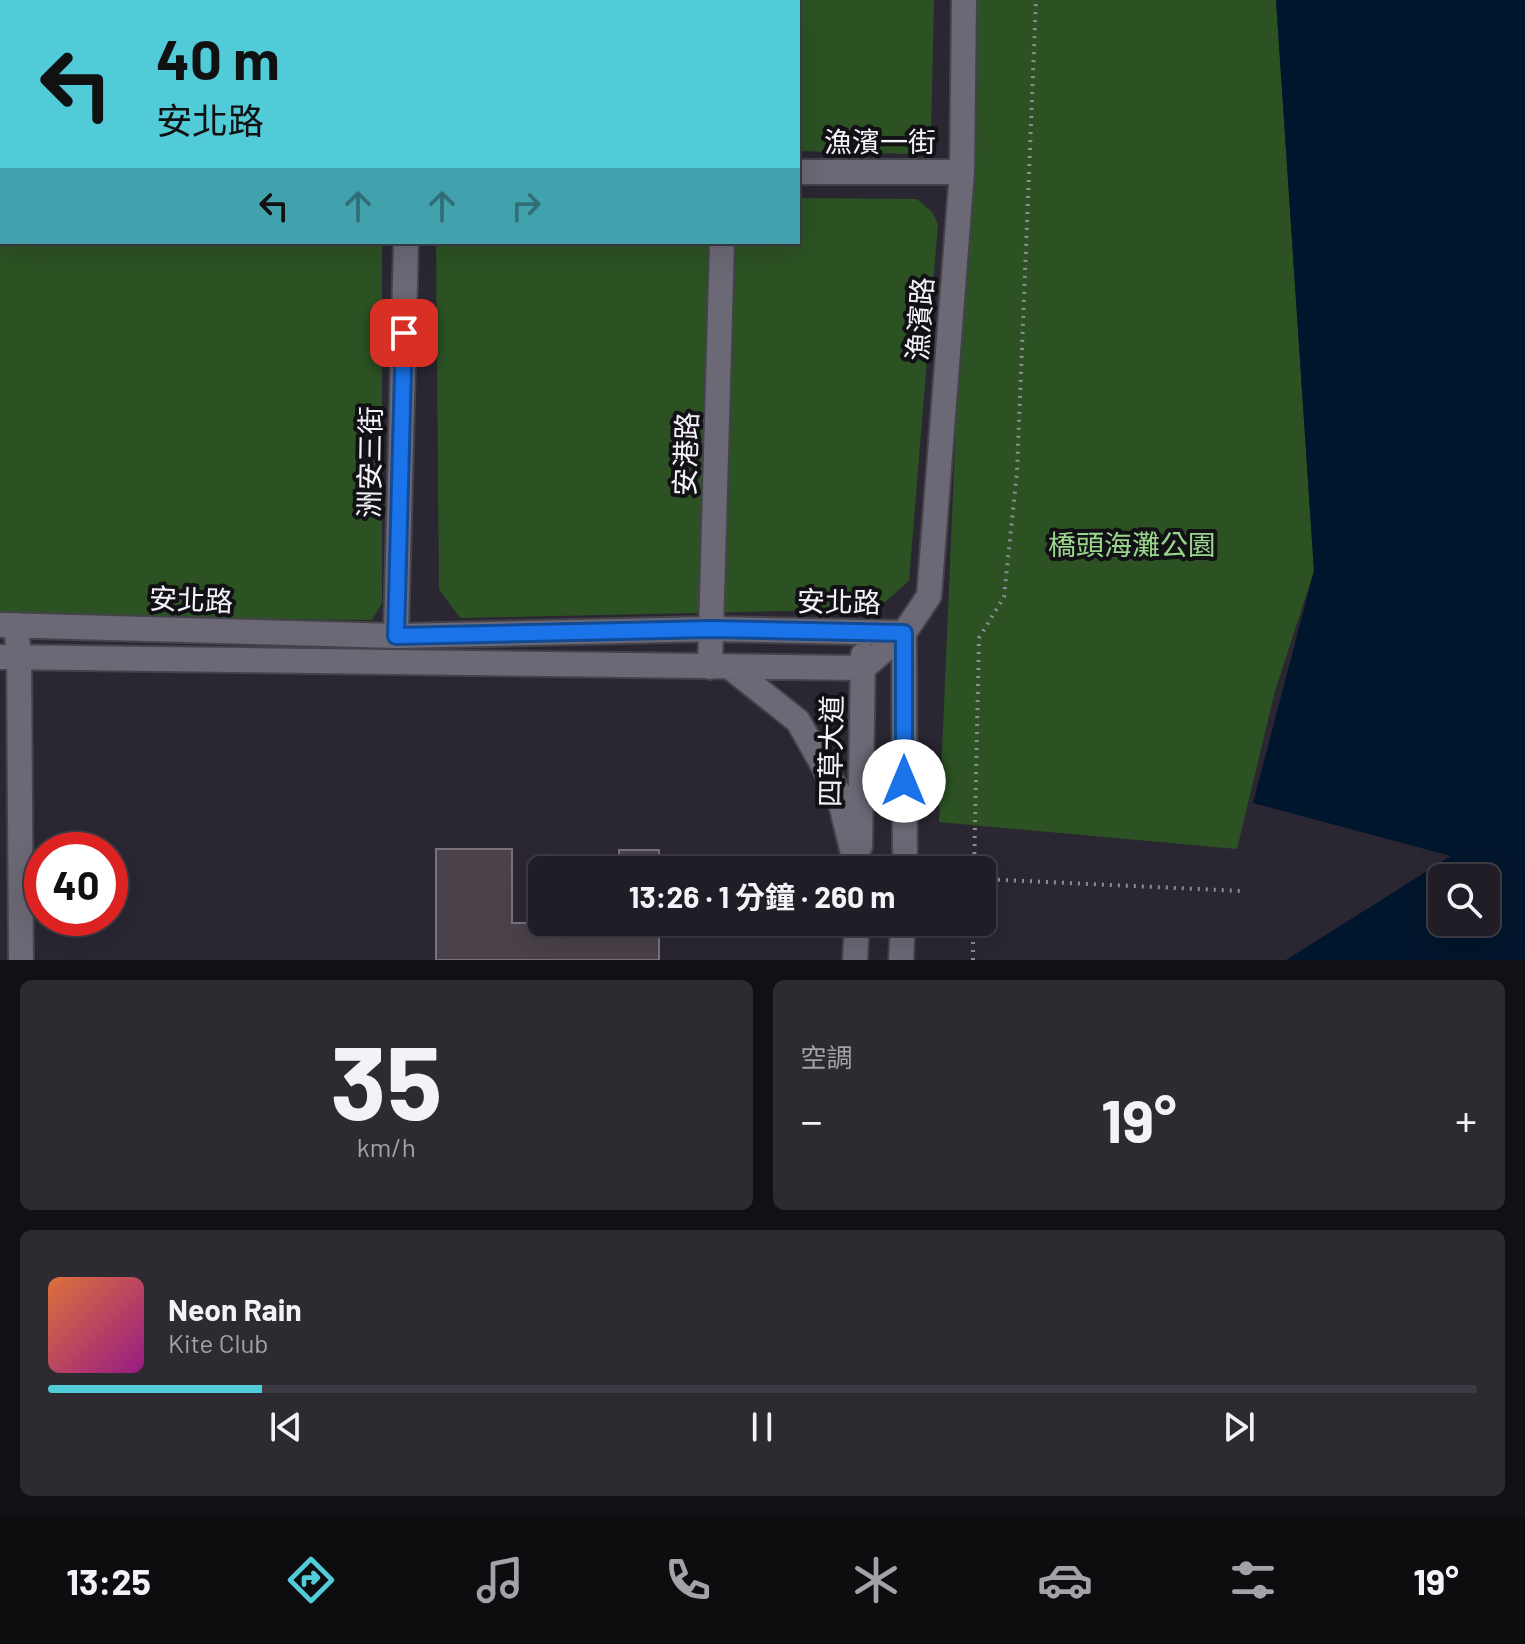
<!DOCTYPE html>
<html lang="zh-TW">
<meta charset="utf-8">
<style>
body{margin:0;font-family:Barlow,"Noto Sans TC",sans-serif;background:#2d2a32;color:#f1f3f6;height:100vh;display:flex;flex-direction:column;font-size:30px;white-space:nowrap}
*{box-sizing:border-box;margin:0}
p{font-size:26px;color:#a2a2a7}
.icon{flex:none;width:44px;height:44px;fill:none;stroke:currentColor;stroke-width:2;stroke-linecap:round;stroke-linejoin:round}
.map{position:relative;height:960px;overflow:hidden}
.details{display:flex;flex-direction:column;gap:20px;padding:20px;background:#121015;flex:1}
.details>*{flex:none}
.banner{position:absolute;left:0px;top:0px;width:800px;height:244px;box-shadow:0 8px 32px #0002,0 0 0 2px #3d3b43;background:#52cbd9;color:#111;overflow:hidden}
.controls{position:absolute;left:1428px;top:864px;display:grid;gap:16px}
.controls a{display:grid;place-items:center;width:72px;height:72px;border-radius:12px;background:#201d26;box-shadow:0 8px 32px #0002,0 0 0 2px #3d3b43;font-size:40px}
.speed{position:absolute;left:24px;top:832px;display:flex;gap:16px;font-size:40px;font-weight:700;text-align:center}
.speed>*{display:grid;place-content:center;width:104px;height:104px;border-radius:50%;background:#201d26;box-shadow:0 8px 32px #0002,0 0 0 2px #3d3b43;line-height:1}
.speed .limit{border:12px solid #d22;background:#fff;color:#111}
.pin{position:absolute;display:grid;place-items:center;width:68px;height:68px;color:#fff;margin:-34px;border-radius:16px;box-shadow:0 4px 12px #0006}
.me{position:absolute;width:88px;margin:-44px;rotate:0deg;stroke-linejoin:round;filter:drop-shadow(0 0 6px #0008)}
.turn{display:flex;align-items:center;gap:28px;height:168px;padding:0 24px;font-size:36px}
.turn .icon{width:104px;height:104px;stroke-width:2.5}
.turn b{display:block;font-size:56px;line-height:68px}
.lanes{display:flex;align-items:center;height:76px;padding:0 24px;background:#0003;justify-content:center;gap:40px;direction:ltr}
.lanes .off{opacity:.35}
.big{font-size:60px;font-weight:700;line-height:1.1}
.details .widget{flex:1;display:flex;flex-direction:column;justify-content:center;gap:12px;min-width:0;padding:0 28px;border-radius:12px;background:#2d2a32}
.details .dial{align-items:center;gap:0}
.dial b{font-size:104px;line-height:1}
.song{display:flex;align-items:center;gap:24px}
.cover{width:96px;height:96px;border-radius:12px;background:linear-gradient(135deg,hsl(20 70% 55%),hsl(310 70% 35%))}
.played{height:8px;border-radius:4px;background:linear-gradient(90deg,#52cbd9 15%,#3d3b43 15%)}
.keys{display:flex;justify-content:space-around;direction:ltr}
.heat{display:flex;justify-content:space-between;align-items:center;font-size:44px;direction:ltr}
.details .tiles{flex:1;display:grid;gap:20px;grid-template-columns:1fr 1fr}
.widget:last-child{grid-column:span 2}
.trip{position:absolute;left:528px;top:856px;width:468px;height:80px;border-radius:12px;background:#201d26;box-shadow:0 8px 32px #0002,0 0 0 2px #3d3b43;font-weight:700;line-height:80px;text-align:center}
.menu{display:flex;height:128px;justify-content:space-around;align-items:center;background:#0d0c0f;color:#a2a2a7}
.menu .icon{width:56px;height:56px}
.menu .current{color:#52cbd9}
.menu b{font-size:36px;color:#f1f3f6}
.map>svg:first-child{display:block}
.green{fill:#2c5223}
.water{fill:#00162c;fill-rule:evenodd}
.building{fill:#4a414b;stroke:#7b717c;stroke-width:2}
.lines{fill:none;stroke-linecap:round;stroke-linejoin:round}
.minor-casing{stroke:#44424a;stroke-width:28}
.tertiary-casing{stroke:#44424a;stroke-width:28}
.path{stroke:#8e8c95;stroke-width:4;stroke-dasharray:2 6;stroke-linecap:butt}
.minor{stroke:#6c6976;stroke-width:24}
.tertiary{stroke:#6c6976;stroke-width:24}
.route-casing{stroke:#114b97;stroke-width:20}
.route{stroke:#1a73e8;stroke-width:14}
.labels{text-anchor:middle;stroke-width:8;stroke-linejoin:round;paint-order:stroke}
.street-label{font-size:28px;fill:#f4f2f9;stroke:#121115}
.park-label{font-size:28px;fill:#99d68b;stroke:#121115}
</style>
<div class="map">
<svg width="1525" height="960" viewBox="0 0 1525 960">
<rect width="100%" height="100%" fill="#2a2732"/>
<!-- green -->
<path class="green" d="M 0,0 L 392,0 L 2,2 L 2,134 Z
M 437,0 L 934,0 L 931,135 L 908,154 L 798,151 L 798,2 L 437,2 Z
M 974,0 L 1276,0 L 1314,571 L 1275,691 L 1237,849 L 939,822 Z
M 798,198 L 917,199 L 932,212 L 938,224 L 909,581 L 877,609 L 460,618 L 439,589 L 436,242 L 798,242 Z
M 0,204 L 2,242 L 382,242 L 382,603 L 372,620 L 0,618 Z"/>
<!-- water -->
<path class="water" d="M 1276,0 L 1525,0 L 1525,960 L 1286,960 L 1451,856 L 1253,803 L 1314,571 ZM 1442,878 L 1486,878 L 1486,922 L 1442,922 Z"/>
<!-- building -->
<path class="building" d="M 436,849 L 512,849 L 512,923 L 659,922 L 659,960 L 436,960 Z
M 619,850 L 659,850 L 659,870 L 619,870 Z"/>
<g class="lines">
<defs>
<path id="minor" d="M 722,0 L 722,2
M 411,2 L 411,0
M 0,159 L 2,159
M 798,172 L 962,172
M 16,625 L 19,658 L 21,960
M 396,636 L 406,242
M 710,667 L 722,242
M 863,668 L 904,633 L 929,596 L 962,172 L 964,0"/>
<path id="tertiary" d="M 0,625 L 396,636 L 711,629 L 904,633 L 905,870
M 0,657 L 863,668
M 730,667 L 798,721 L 838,792 L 857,870
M 860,846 L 863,655
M 855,960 L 857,922
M 901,960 L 903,922"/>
</defs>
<!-- minor casing -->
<use href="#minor" class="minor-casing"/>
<!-- tertiary casing -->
<use href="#tertiary" class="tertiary-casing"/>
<!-- path -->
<path class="path" d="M 974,870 L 979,638 L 1004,597 L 1017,472 L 1036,0
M 982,879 L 1241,891
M 973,960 L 973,922"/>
<!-- minor -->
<use href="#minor" class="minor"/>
<!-- tertiary -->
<use href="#tertiary" class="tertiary"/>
</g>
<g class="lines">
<defs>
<path id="route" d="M 404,333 L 396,636 L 711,629 L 904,633 L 904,781"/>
</defs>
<!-- route casing -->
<use href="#route" class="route-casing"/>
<!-- route -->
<use href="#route" class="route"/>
</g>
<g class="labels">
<!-- street labels -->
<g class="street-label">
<text x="880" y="152">漁濱一街</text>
<text transform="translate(920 319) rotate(-86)" y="10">漁濱路</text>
<text transform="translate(686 454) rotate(-88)" y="10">安港路</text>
<text transform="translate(370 462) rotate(-89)" y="10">洲安三街</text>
<text transform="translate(191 600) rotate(2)" y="10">安北路</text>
<text transform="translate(839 602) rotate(1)" y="10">安北路</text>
<text transform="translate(831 751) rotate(-89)" y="10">四草大道</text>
</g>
<!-- park labels -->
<g class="park-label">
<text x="1132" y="555">橋頭海灘公園</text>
</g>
</g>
</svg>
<div class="controls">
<a><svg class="icon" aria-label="search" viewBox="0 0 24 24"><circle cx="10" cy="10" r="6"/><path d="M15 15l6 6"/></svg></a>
</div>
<div class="speed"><div class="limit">40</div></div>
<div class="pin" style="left:404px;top:333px;background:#d93025"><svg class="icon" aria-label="arrive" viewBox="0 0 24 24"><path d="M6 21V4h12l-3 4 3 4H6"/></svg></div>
<svg class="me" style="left:904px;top:781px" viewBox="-20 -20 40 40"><circle r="19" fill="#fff"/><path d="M0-13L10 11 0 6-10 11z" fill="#1a73e8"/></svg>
<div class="trip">13:26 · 1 分鐘 · 260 m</div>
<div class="banner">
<div class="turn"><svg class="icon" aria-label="left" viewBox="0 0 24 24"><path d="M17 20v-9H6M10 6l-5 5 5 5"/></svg><div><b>40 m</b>安北路</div></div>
<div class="lanes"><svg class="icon" aria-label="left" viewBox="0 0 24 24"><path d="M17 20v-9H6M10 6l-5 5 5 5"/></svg><svg class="icon off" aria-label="ahead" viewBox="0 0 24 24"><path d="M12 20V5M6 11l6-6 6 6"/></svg><svg class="icon off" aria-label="ahead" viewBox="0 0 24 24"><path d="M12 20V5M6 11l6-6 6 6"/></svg><svg class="icon off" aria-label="right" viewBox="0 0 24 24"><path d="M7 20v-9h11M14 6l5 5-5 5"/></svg></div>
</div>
</div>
<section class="details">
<div class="tiles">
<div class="widget dial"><b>35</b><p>km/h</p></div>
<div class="widget"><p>空調</p>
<div class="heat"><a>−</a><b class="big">19°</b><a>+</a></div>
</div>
<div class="widget">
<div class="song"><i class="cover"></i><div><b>Neon Rain</b><p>Kite Club</p></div></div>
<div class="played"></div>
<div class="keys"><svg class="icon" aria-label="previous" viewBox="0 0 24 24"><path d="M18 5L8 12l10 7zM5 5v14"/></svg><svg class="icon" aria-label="pause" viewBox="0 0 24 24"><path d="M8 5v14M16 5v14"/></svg><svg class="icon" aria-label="next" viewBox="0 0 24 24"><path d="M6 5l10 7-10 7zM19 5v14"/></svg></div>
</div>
</div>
</section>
<nav class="menu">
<b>13:25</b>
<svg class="icon current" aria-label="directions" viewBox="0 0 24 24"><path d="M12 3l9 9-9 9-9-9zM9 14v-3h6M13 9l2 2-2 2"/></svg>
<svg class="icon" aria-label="music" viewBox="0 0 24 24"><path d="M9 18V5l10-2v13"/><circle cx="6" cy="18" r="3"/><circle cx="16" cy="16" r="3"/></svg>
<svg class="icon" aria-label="phone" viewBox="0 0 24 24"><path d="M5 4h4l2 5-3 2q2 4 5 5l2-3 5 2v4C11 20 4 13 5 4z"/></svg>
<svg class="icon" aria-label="climate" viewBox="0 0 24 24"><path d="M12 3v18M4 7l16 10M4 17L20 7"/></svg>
<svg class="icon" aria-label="car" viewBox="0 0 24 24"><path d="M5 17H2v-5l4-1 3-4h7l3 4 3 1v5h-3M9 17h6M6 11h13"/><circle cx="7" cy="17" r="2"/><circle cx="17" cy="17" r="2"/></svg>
<svg class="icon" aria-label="filters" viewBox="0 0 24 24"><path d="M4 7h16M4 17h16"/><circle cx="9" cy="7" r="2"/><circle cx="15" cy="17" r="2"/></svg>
<b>19°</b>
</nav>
